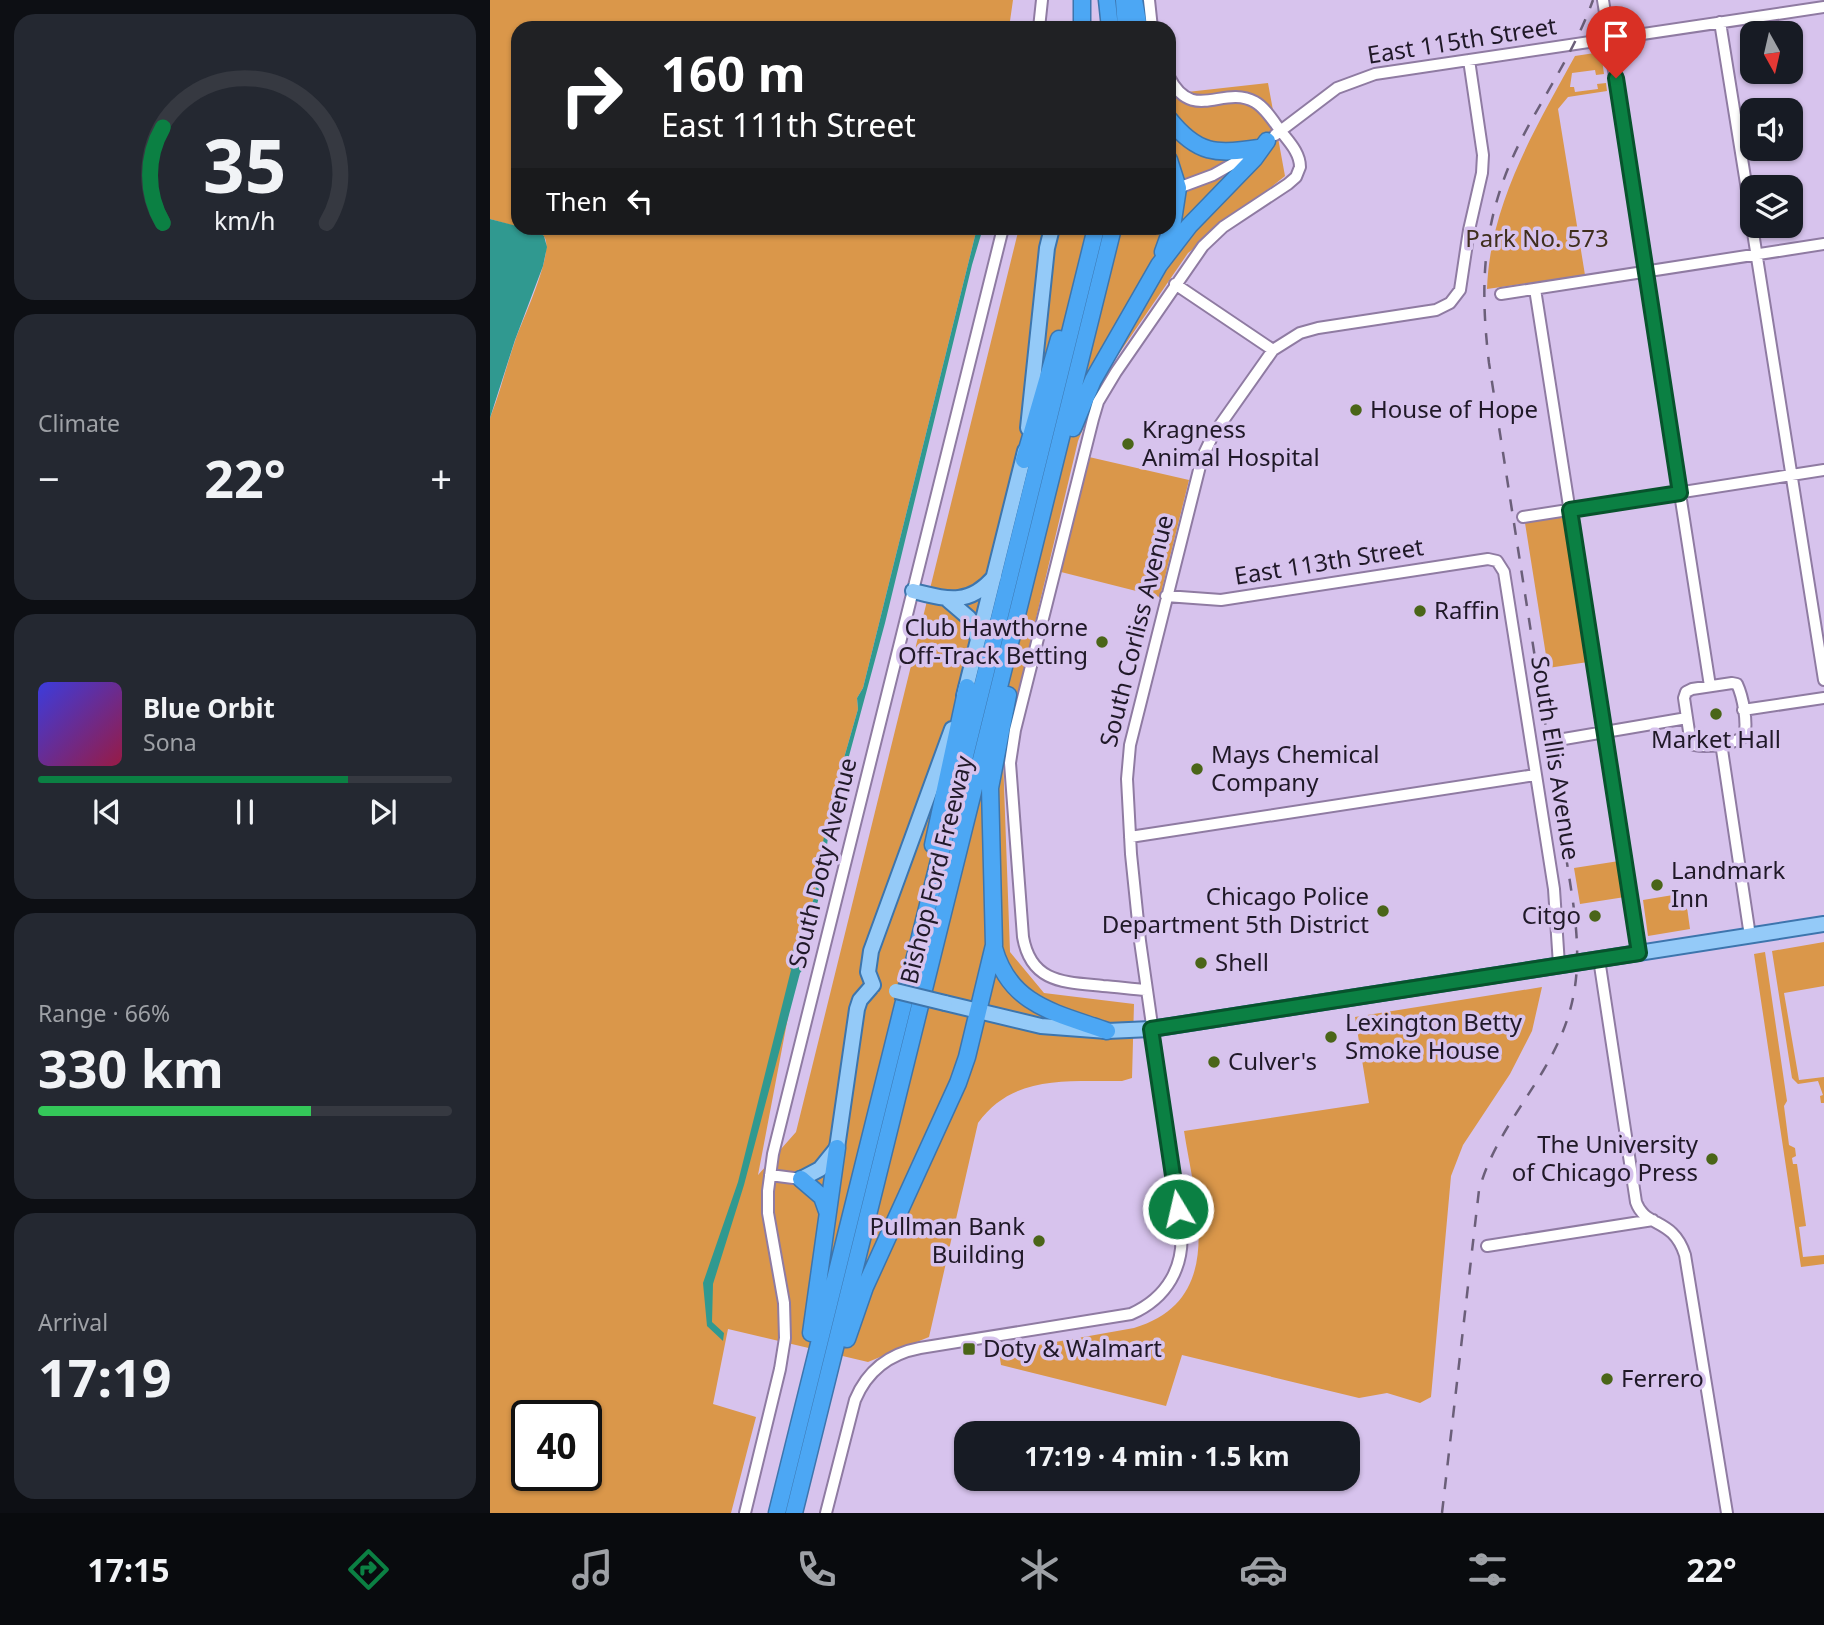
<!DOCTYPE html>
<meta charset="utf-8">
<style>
body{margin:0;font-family:"Noto Sans",sans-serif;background:#242831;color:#f1f3f6;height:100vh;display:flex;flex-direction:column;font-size:26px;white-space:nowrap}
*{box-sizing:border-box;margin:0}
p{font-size:23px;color:#9ea1a6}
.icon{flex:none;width:38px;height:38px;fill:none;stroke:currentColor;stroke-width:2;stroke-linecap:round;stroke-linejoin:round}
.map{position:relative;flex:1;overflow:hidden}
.drawer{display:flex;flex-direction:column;gap:14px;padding:14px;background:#0d0f14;width:490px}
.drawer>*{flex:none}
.banner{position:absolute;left:21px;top:21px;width:665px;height:214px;border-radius:21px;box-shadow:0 2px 5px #0004;background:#202124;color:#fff;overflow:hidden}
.needle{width:46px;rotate:172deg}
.buttons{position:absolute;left:1250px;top:21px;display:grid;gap:14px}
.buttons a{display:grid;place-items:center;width:63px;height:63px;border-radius:14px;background:#171b24;box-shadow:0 2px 5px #0004;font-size:35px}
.speed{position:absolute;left:21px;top:1400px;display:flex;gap:14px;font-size:35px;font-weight:700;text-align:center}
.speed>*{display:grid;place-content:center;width:91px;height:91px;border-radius:50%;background:#171b24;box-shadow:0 2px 5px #0004;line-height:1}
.speed .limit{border:4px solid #111;border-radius:10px;background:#fff;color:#111}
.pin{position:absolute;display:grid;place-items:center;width:60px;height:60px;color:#fff;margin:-72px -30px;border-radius:50% 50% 50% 0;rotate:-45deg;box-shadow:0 0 7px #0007}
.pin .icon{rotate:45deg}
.me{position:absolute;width:77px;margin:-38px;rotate:351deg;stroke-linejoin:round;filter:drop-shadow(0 0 5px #0008)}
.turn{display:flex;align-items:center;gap:24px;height:147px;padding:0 35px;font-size:32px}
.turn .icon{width:91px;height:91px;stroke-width:2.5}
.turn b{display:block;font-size:49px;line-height:60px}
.then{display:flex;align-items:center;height:66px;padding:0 35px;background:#0003;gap:14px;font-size:26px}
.big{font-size:52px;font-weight:700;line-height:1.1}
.drawer .tile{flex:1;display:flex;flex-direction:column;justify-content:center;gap:10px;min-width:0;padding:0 24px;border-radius:21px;background:#242831}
.drawer .dial{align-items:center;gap:0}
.dial svg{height:182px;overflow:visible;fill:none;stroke:#363941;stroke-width:7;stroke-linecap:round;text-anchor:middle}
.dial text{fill:#f1f3f6;stroke:none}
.song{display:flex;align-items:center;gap:21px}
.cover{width:84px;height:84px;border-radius:10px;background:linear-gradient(135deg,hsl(240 70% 55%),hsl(340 70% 35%))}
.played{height:7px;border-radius:4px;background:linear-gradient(90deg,#0b8043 75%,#363941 75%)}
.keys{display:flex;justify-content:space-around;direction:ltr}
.heat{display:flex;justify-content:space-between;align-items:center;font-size:38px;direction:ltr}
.charge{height:10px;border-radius:5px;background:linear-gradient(90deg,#34c759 66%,#363941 0)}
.trip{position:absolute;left:464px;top:1421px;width:406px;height:70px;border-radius:21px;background:#171b24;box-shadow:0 2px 5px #0004;font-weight:700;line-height:70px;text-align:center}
.dock{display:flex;height:112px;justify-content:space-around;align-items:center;background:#090b0e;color:#9ea1a6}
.dock .icon{width:49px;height:49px}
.dock .current{color:#0b8043}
.dock b{font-size:32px;color:#f1f3f6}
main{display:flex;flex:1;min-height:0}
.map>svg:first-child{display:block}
.green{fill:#da974a;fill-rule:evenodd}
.water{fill:#309990}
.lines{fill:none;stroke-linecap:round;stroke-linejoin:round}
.minor-casing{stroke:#8f7ba2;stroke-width:14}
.major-casing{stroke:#3d75ad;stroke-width:18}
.highway-casing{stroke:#3d75ad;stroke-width:19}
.minor{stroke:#fff;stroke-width:10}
.major{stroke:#94caf8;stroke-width:14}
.highway{stroke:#4ca7f4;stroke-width:16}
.rail{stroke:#6b5f79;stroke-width:2.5;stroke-dasharray:12 12;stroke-linecap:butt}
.major-bridge-casing{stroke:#3d75ad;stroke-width:18;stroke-linecap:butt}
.major-bridge{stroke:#94caf8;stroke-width:14}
.route-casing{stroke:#07532c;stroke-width:18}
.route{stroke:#0b8043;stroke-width:12}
.poi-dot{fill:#4a6518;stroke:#d7c3ed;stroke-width:2.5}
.labels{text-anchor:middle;stroke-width:7;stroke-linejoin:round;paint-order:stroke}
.street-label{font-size:24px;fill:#201928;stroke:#d7c3ed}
.park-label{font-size:24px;fill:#3f2e1d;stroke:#d7c3ed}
.poi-label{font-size:24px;fill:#201928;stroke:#d7c3ed;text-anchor:start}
</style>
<main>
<section class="drawer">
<div class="tile dial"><svg viewBox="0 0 100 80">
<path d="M14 69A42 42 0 1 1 86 69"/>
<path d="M14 69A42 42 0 0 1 14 27" stroke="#0b8043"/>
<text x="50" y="56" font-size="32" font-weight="700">35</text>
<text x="50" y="72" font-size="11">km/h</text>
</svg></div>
<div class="tile"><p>Climate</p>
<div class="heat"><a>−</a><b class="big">22°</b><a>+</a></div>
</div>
<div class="tile">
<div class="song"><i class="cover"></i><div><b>Blue Orbit</b><p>Sona</p></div></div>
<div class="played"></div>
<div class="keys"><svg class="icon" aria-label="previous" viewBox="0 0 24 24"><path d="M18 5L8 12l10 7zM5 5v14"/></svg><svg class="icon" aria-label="pause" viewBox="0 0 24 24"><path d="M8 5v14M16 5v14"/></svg><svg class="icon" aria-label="next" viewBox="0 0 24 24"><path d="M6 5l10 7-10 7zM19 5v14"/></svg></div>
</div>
<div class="tile"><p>Range · 66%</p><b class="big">330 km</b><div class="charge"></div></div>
<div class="tile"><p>Arrival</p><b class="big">17:19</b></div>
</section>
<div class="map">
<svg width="1334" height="1513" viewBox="0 0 1334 1513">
<rect width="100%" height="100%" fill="#d7c3ed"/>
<!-- green -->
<path class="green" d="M 0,0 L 523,0 L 519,28 L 28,28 L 28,227 L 0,219 Z
M 1111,52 L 1114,74 L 1106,75 L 1105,70 L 1082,73 L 1080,87 L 1084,87 L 1085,92 L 1108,89 L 1107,84 L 1116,83 L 1117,91 L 1078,97 L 1068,109 L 1095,275 L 997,289 C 1000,203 1045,129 1085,56 Z
M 778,83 L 795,176 L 698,253 L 617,371 L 588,441 L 513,758 L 520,952 L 554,993 L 644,1004 L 642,1078 L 632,1081 C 578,1082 523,1074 488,1123 L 439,1337 L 378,1362 L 238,1329 L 223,1404 L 266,1417 L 241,1513 L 0,1513 L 0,418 C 10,393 16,367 25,341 C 32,321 63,256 55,238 C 51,230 39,230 31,228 L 487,228 L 373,688 L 367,698 L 368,709 L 342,800 L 342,817 L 331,850 L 324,898 L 317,917 L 268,1175 L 306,1132 L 529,228 L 679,228 L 679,94 ZM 37,1416 L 96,1416 L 96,1475 L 37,1475 Z
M 599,457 L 699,480 L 670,597 L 571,572 Z
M 1075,517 L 1098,662 L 1058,668 L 1035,523 Z
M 1129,861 L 1135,897 L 1090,904 L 1084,868 Z
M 1195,893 L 1200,929 L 1158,936 L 1153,900 Z
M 1334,942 L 1334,986 L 1294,993 L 1309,1080 L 1334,1077 L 1334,1103 L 1331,1103 L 1330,1096 L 1333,1095 L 1328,1081 L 1308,1084 L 1302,1078 L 1282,951 Z
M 1275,952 L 1297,1101 L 1294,1106 L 1299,1145 L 1305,1148 L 1306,1156 L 1302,1158 L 1303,1164 L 1307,1164 L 1316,1226 L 1309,1227 L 1313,1257 L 1334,1255 L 1334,1264 L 1311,1267 L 1264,954 Z
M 1052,987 L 1042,1031 L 1020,1074 L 973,1145 L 961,1176 L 941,1397 L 930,1403 L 897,1393 L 869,1398 L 692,1355 L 676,1406 L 511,1365 L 509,1352 L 644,1328 C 738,1300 705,1203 694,1131 L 879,1103 L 865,1017 Z"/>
<!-- water -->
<path class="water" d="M 0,219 L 49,232 L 54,236 L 57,247 L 53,266 L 25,340 L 0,418 Z
M 487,228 L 493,228 L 482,265 L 395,623 L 349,793 L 346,823 L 338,837 L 335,862 L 330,879 L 329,897 L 323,919 L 317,917 L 324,898 L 335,830 L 342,817 L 342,800 L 368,709 L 367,698 L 373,688 Z
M 304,946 L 318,951 L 314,968 L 310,973 L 254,1185 L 223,1284 L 222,1322 L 234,1333 L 233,1341 L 217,1326 L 213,1283 L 248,1182 L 301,970 L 299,965 Z"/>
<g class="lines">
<defs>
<path id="minor" d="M 659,0 L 662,28
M 1113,0 L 1220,686
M 1230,22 L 1262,221
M 549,28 L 552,0
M 785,135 L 847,88 L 885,74 L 1334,7
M 688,188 L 723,175 L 762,153
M 1262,226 L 1334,680
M 685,284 L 783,350
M 1045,289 L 1149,953
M 1011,294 L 1334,244
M 1033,517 L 1334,470
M 676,596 L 731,600 L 998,559 L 1007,561 L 1014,572 L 1064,889 L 1069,965
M 1242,683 L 1247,684 C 1253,697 1258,723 1254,737 C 1242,744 1218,748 1204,745 L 1200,738 L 1194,698 L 1196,692 L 1202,689 Z
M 1253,710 L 1334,698
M 1068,740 L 1197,718
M 1231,743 L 1260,936
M 640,837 L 1045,775
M 1109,959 L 1146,1202 C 1155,1228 1183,1217 1195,1255 L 1237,1513
M 656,990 C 642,989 627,987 613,986 C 574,982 541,983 533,937 L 520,763 L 525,730 L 603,419 L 608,402 L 626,372 L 713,246 L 733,227 L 798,184 L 806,177 L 810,167 C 810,154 801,144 793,134 C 785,124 776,108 765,102 C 733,84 703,124 679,77
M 280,1175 L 311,1179
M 997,1246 L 1163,1220
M 255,1513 L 290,1369 L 295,1338 L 294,1303 L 278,1213 L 278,1191 L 283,1154 L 513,228
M 336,1513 L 365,1400 C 377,1371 398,1354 430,1348 L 641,1314 C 677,1298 695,1267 691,1228 L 650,941 L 641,854 L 637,779 L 640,745 L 712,458 L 723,435 L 783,350 L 810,333 L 828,328 L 946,310 L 960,303 L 970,290 L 979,230 L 992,173 L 993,155 L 979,60"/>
<path id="major" d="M 538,428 L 557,248 L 562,228
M 423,591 C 456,599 478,607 504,577
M 458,600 L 479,618 L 488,639
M 474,696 L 535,451
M 383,985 L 378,972 L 381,951 L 462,729
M 455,1003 L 551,1026 L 617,1031 L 661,1029 L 1334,924
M 311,1179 L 330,1169 L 347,1148 L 367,1009 L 370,1000 L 383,985"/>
<path id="highway" d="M 617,0 L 620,28
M 634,0 L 636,28
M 644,0 L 649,28
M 592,28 L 592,0
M 679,119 C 707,154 726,155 769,148
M 673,252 L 682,227 L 688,188 L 679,160
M 583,428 L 603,380 L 669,265 L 699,226 L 764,159 L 777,141
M 534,460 L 569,339
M 443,845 L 477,687
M 504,948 C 520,1006 567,1013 617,1031
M 311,1179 L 332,1197 L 337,1211
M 321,1333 L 347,1148
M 357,1339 L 375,1287 L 468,1083 L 477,1057 L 504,945 L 500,788 L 518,695
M 287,1513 L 606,228
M 304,1513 L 623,228"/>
</defs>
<!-- minor casing -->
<use href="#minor" class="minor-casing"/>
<!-- major casing -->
<use href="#major" class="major-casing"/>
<!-- highway casing -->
<use href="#highway" class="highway-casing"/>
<!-- minor -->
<use href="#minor" class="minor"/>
<!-- major -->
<use href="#major" class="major"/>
<!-- highway -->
<use href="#highway" class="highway"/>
<!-- rail -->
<path class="rail" d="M 952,1513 L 989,1190 C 1002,1144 1029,1111 1053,1071 C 1090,1009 1092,964 1082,895 L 999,363 C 989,280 993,214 1032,138 C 1056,92 1085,50 1103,0"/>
<defs>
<path id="major-bridge" d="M 406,991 L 455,1003"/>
</defs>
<!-- major-bridge casing -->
<use href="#major-bridge" class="major-bridge-casing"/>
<!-- major-bridge -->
<use href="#major-bridge" class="major-bridge"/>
</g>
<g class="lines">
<defs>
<path id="route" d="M 688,1209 L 661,1029 L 1149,953 L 1080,510 L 1190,493 L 1126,78"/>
</defs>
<!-- route casing -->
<use href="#route" class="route-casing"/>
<!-- route -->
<use href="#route" class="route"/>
</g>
<!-- markers -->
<g class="poi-dot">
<circle cx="866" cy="410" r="7"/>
<circle cx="638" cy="444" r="7"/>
<circle cx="930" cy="611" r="7"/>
<circle cx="612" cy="642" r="7"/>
<circle cx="1226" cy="714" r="7"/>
<circle cx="707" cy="769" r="7"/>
<circle cx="1167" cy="885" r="7"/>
<circle cx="893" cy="911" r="7"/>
<circle cx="1105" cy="916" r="7"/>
<circle cx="711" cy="963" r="7"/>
<circle cx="841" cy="1037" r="7"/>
<circle cx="724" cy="1062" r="7"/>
<circle cx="1222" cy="1159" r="7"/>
<circle cx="549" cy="1241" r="7"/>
<rect x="472" y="1342" width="14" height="14" rx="3.5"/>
<circle cx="1117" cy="1379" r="7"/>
</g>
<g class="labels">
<!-- street labels -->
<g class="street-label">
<text transform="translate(972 41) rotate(-9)" y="8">East 115th Street</text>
<text transform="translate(839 562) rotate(-9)" y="8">East 113th Street</text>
<text transform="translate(647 631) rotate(-76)" y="8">South Corliss Avenue</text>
<text transform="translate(1065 758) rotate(81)" y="8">South Ellis Avenue</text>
<text transform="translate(333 863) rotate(-76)" y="8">South Doty Avenue</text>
<text transform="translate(447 870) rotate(-76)" y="8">Bishop Ford Freeway</text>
</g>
<!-- park labels -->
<g class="park-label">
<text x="1047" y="247">Park No. 573</text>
</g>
<!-- poi labels -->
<g class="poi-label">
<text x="880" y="418">House of Hope</text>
<text x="652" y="438">Kragness<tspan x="652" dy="28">Animal Hospital</tspan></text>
<text x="944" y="619">Raffin</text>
<text x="598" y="636" text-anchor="end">Club Hawthorne<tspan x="598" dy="28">Off-Track Betting</tspan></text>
<text x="1226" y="748" text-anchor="middle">Market Hall</text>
<text x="721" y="763">Mays Chemical<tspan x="721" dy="28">Company</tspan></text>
<text x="1181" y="879">Landmark<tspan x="1181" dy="28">Inn</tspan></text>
<text x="879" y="905" text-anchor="end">Chicago Police<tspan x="879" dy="28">Department 5th District</tspan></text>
<text x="1091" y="924" text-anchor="end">Citgo</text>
<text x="725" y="971">Shell</text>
<text x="855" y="1031">Lexington Betty<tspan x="855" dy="28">Smoke House</tspan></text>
<text x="738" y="1070">Culver's</text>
<text x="1208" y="1153" text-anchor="end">The University<tspan x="1208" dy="28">of Chicago Press</tspan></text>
<text x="535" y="1235" text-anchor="end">Pullman Bank<tspan x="535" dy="28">Building</tspan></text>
<text x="493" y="1357">Doty &amp; Walmart</text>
<text x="1131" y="1387">Ferrero</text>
</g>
</g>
</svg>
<div class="buttons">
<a><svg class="needle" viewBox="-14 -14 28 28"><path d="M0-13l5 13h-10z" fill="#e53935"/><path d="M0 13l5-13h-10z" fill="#9ea1a6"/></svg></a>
<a><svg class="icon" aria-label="sound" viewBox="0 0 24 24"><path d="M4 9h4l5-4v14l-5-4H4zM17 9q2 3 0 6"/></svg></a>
<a><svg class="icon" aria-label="layers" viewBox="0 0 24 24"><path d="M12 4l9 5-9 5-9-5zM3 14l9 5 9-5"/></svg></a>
</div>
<div class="speed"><div class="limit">40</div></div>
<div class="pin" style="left:1126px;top:78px;background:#d93025"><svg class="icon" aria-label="arrive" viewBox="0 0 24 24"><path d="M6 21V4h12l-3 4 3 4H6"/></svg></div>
<svg class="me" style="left:688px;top:1209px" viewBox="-20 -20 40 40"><circle r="17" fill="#0b8043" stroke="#fff" stroke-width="3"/><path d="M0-11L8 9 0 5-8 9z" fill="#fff"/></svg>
<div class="trip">17:19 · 4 min · 1.5 km</div>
<div class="banner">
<div class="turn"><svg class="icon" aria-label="right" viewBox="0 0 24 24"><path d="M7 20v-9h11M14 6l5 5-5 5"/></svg><div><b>160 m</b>East 111th Street</div></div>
<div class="then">Then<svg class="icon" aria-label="left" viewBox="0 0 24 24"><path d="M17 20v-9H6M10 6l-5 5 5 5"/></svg></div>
</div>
</div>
</main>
<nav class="dock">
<b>17:15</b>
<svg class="icon current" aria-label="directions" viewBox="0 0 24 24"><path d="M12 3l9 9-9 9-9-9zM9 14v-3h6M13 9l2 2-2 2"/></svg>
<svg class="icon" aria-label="music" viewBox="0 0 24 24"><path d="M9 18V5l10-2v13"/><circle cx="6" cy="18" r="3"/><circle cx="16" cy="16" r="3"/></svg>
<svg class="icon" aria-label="phone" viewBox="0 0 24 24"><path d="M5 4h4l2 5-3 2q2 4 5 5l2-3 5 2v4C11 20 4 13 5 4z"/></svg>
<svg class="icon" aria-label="climate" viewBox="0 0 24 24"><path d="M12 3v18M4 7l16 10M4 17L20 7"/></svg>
<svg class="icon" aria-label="car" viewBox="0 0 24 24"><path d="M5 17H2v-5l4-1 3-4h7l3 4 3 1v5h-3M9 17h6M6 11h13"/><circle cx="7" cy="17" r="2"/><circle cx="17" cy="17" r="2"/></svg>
<svg class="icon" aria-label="filters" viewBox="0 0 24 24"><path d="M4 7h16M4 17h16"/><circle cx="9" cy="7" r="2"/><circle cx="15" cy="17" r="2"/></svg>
<b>22°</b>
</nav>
